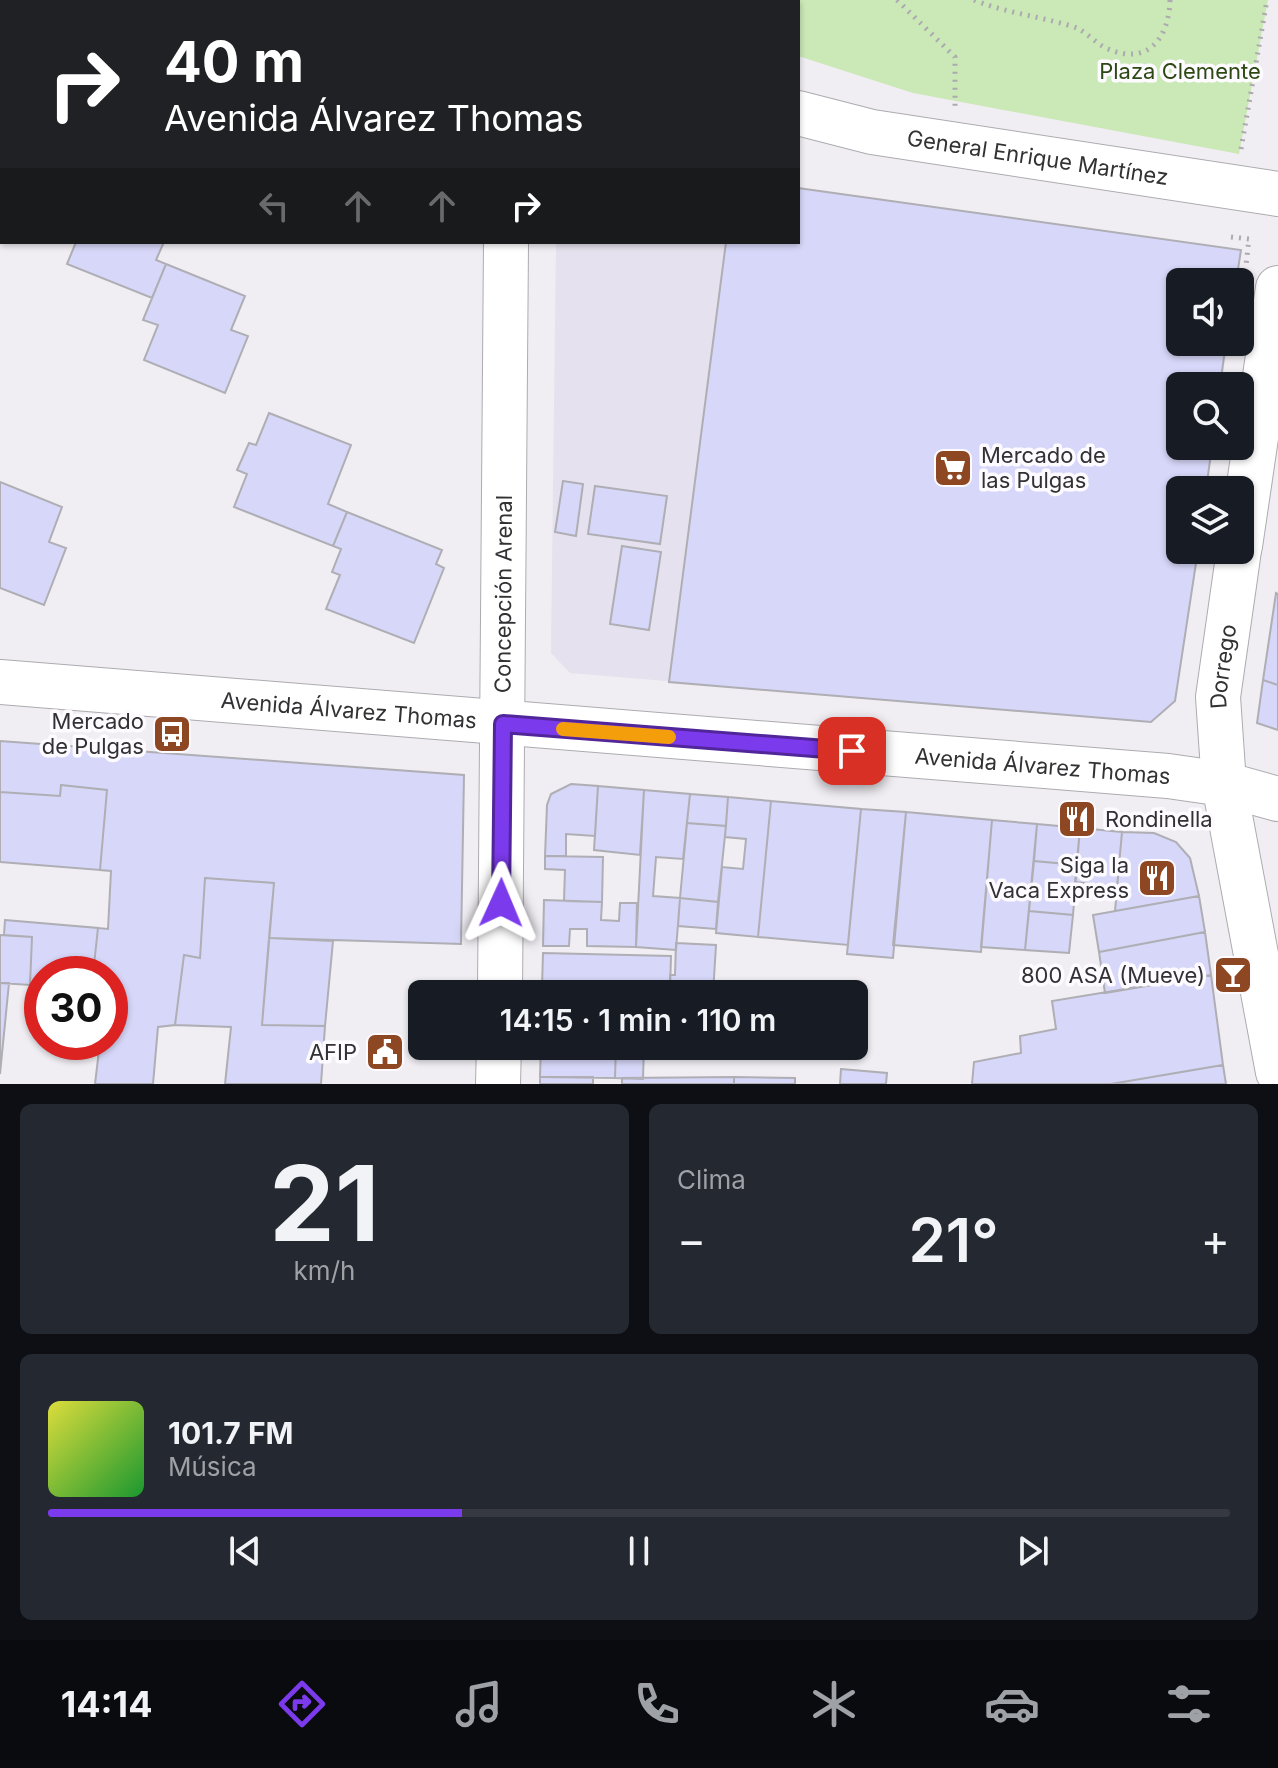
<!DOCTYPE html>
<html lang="es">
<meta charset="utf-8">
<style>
body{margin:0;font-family:Inter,sans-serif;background:#242831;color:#f1f3f6;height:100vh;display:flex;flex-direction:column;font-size:30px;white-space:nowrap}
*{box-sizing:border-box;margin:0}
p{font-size:26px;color:#9ea1a6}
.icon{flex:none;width:44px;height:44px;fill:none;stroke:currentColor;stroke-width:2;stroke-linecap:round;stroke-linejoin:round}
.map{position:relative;height:1084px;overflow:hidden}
.drawer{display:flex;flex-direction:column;gap:20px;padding:20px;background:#0d0f14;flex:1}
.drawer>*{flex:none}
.hud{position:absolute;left:0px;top:0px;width:800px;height:244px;box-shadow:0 2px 6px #0004;background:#202124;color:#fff;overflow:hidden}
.tools{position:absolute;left:1166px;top:268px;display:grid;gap:16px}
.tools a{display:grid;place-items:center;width:88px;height:88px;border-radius:12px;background:#171b24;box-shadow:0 2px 6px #0004;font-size:40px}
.speed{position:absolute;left:24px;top:956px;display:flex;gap:16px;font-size:40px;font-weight:700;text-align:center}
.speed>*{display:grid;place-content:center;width:104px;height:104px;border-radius:50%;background:#171b24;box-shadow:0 2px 6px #0004;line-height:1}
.speed .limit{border:12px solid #d22;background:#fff;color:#111}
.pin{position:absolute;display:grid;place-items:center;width:68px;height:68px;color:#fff;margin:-34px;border-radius:16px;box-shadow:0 4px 12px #0006}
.me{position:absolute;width:88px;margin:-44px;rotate:1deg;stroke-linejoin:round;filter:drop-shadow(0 0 6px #0008)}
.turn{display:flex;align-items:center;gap:28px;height:168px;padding:0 32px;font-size:36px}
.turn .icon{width:104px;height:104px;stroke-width:2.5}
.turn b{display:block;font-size:56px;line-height:68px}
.lanes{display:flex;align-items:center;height:76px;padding:0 32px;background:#0003;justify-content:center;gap:40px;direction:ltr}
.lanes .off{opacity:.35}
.big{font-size:60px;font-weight:600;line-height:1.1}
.drawer .card{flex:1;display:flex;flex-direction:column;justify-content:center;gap:12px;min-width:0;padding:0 28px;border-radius:12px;background:#242831}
.drawer .dial{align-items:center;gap:0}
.dial b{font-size:104px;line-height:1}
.song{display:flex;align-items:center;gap:24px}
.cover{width:96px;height:96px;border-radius:12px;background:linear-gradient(135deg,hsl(60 70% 55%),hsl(130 70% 35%))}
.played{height:8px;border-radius:4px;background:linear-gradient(90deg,#7c3aed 35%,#363941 35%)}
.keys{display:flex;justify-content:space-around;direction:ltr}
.heat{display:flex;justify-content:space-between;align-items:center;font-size:44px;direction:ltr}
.drawer .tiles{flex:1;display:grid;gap:20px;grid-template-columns:1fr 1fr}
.card:last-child{grid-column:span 2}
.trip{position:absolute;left:408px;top:980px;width:460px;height:80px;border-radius:12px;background:#171b24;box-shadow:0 2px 6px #0004;font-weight:600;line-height:80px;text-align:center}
.tab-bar{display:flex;height:128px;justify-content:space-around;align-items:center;background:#090b0e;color:#9ea1a6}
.tab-bar .icon{width:56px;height:56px}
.tab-bar .current{color:#7c3aed}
.tab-bar b{font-size:36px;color:#f1f3f6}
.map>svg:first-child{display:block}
.built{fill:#e6e1ee}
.green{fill:#cbe8b7}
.building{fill:#d7d7f9;stroke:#aeaeb4;stroke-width:2}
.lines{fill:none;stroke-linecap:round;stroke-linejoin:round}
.minor-casing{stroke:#adabb0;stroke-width:46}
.major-casing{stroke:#adabb0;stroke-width:46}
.path{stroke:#acaaae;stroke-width:5;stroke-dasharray:2 6;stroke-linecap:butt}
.minor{stroke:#fff;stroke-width:44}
.major{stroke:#fff;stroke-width:44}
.route-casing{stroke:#51269a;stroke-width:20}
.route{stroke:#7c3aed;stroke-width:14}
.slow{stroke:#f59e0b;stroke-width:14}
.labels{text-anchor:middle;stroke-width:7;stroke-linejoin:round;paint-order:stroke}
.park-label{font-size:22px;fill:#2d4913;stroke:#fdfbff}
.street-label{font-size:22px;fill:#323133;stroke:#fdfbff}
.poi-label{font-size:22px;fill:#323133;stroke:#fdfbff;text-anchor:end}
</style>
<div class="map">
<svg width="1278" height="1084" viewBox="0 0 1278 1084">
<rect width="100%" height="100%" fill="#f0eef3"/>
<!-- built -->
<path class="built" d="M 891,203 L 1241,250 L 1236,282 L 1180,282 L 1180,342 L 1228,342 L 1221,386 L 1180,386 L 1180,446 L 1212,446 L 1206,490 L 1180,490 L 1180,550 L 1197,550 L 1175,701 L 1151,722 L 570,673 L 551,653 L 556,242 L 798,242 Z"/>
<!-- green -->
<path class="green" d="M 634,0 L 1268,0 L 1239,154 L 913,93 L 798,56 L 798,2 Z"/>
<!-- building -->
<path class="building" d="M 0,28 L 2,29 L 2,134 L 0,133 Z
M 798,188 L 1241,250 L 1236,282 L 1180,282 L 1180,342 L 1226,342 L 1220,386 L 1180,386 L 1180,446 L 1212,446 L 1206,490 L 1180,490 L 1180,550 L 1198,550 L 1175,701 L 1151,722 L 669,682 L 726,242 L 798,242 Z
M 76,242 L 164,242 L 156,260 L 166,264 L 152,298 L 67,264 Z
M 166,264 L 245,296 L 231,330 L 248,336 L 225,393 L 144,360 L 158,325 L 143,320 Z
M 269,413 L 351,445 L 328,504 L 347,512 L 333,546 L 234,507 L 247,474 L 237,470 L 249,443 L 256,445 Z
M 563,481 L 583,484 L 576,536 L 555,532 Z
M 0,482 L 62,507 L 49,542 L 66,548 L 44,605 L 0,588 Z
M 595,486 L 667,496 L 660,544 L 588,534 Z
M 347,512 L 442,550 L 436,564 L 444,568 L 414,643 L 326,609 L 340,575 L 332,572 L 341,549 L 333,546 Z
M 622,546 L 661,552 L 649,630 L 610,624 Z
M 1276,593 L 1278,594 L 1278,685 L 1263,680 Z
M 1263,680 L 1278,685 L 1278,730 L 1257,723 Z
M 0,741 L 464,775 L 461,944 L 269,938 L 274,883 L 205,878 L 200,958 L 184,955 L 175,1025 L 158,1027 L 153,1084 L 95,1084 L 100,1042 L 110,1042 L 110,974 L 93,974 L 98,928 L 108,929 L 111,871 L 100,870 L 107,790 L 61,785 L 60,796 L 0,792 Z
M 571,784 L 598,786 L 595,836 L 566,834 L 566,856 L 545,856 L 547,805 L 551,794 Z
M 61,785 L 107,790 L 100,870 L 0,862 L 0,792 L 60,796 Z
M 598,786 L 644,790 L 640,855 L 594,850 Z
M 644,790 L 690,794 L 683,859 L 656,857 L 653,896 L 680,898 L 676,950 L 636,947 Z
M 690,794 L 728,797 L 726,826 L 687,823 Z
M 728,797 L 771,801 L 758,937 L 716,933 L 722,867 L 743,869 L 746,839 L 725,837 Z
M 771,801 L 861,809 L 848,945 L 758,937 Z
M 861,809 L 906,812 L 893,958 L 847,954 Z
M 906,812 L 992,820 L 981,952 L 893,945 Z
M 992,820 L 1037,824 L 1025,950 L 981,947 Z
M 687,823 L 726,826 L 718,902 L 680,898 Z
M 1037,824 L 1080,828 L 1077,865 L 1034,861 Z
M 1080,828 L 1122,832 L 1117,887 L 1075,882 Z
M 1122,832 L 1154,833 L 1176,842 L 1190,858 L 1199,896 L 1115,911 Z
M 545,856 L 603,857 L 602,902 L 564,901 L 565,870 L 545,869 Z
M 1034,861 L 1077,865 L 1073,915 L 1029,911 Z
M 205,878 L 274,883 L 262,1025 L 325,1026 L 321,1084 L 225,1084 L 231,1027 L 175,1025 L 184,955 L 200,958 Z
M 1199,896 L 1205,932 L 1099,952 L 1093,915 Z
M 680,898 L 718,902 L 716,929 L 678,926 Z
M 544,900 L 602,902 L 601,920 L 619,921 L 620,903 L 637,903 L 636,947 L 587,946 L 587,929 L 570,929 L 569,946 L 543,946 Z
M 1029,911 L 1073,915 L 1069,953 L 1025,950 Z
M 5,920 L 98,928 L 93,974 L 42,974 L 42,986 L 30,985 L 32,937 L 4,935 Z
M 1205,932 L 1211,975 L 1105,993 L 1099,952 Z
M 0,935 L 32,937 L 30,985 L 0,983 Z
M 269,938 L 333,941 L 325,1026 L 262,1025 Z
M 676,943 L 716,945 L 713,994 L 670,994 L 670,975 L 675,975 Z
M 543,953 L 671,956 L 670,990 L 542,987 Z
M 1211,975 L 1223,1065 L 1111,1084 L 972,1084 L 974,1062 L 1021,1053 L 1020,1036 L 1056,1029 L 1052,1001 Z
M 0,983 L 9,983 L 0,1074 Z
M 542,987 L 590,988 L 590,994 L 542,994 Z
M 613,989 L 670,990 L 670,994 L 613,994 Z
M 541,1046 L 592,1049 L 592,1046 L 616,1046 L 615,1078 L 540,1077 Z
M 616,1046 L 644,1046 L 643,1079 L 615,1078 Z
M 1223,1065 L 1226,1084 L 1111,1084 Z
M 841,1069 L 887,1073 L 886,1084 L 840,1084 Z
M 540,1077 L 593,1077 L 593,1084 L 540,1084 Z
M 734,1077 L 795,1078 L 795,1084 L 734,1084 Z
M 734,1077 L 734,1084 L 622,1084 L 622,1078 Z"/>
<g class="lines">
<defs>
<g id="minor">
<path d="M 427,0 L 433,2"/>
<path d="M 537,2 L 538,0"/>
<path id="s1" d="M 798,113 L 872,132 L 1278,194"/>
<path d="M 1240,546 L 1278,288"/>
<path id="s2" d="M 1224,784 L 1218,697 L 1239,550"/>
<path id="s3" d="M 500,994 L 506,242"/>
<path d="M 498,1084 L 499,1046"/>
</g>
<g id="major">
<path id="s4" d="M 0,682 L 1168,776 L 1224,784 L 1278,799"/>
<path d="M 1224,784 L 1278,1072"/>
</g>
</defs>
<!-- minor casing -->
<use href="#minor" class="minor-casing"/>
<!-- major casing -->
<use href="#major" class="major-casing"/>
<!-- path -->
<path class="path" d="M 320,0 L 327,2
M 897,0 L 955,57 L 955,107
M 974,0 C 1006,13 1038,16 1071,26 C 1086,30 1094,43 1108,49 C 1148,66 1169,38 1170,0
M 794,2 L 795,0
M 1241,149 L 1267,0
M 1231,237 L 1249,239 L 1246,265"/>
<!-- minor -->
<use href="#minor" class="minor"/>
<!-- major -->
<use href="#major" class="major"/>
</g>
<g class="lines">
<defs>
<path id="route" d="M 501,903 L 503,724 L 852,751"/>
</defs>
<!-- route casing -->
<use href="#route" class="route-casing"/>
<!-- route -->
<use href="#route" class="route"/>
<!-- slow -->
<path class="slow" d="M 563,729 L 669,737"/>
</g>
<!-- icons -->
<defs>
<symbol id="supermarket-square" viewBox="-11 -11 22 22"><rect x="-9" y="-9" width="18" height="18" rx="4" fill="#8e4723" stroke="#fdfbff"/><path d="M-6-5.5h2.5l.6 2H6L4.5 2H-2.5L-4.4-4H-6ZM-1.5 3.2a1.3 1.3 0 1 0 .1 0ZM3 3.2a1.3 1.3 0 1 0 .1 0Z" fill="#fff"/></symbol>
<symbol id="bus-square" viewBox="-11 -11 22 22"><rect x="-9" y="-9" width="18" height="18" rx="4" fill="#8e4723" stroke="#fdfbff"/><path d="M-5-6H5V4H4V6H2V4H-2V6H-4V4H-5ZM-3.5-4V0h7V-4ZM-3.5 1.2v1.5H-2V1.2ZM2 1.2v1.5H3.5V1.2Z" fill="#fff"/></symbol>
<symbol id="restaurant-square" viewBox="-11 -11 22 22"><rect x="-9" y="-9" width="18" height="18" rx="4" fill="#8e4723" stroke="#fdfbff"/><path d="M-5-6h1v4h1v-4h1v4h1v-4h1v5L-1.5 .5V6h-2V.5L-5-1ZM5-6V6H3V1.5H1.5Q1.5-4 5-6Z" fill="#fff"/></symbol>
<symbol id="bar-square" viewBox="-11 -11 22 22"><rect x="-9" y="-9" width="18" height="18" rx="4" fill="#8e4723" stroke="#fdfbff"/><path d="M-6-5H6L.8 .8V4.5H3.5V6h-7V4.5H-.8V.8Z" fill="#fff"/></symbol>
<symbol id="civic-square" viewBox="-11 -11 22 22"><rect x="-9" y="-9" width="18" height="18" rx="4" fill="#8e4723" stroke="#fdfbff"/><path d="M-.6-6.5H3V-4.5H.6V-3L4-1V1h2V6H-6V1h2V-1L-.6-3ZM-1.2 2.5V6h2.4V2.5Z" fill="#fff"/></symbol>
</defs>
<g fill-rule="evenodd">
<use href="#supermarket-square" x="931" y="446" width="44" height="44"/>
<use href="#bus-square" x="150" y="712" width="44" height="44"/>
<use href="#restaurant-square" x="1055" y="797" width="44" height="44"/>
<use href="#restaurant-square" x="1135" y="856" width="44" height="44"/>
<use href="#bar-square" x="1211" y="953" width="44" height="44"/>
<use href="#civic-square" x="363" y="1030" width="44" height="44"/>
</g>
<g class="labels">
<!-- park labels -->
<g class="park-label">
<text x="1180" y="79">Plaza Clemente</text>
</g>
<!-- street labels -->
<g class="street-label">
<text dy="8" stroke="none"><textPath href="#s1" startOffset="244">General Enrique Martínez</textPath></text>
<text dy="8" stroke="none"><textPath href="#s3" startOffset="400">Concepción Arenal</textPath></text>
<text dy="8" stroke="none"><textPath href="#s2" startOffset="118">Dorrego</textPath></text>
<text dy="8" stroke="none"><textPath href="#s4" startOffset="350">Avenida Álvarez Thomas</textPath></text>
<text dy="8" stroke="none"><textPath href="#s4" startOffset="1046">Avenida Álvarez Thomas</textPath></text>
</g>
<!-- poi labels -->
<g class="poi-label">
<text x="981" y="463" text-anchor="start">Mercado de<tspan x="981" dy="25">las Pulgas</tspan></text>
<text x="144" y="729">Mercado<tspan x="144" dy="25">de Pulgas</tspan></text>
<text x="1105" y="827" text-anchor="start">Rondinella</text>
<text x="1129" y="873">Siga la<tspan x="1129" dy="25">Vaca Express</tspan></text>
<text x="1205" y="983">800 ASA (Mueve)</text>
<text x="357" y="1060">AFIP</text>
</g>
</g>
</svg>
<div class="tools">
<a><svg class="icon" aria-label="sound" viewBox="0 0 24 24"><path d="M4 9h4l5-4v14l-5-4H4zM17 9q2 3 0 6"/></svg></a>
<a><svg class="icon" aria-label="search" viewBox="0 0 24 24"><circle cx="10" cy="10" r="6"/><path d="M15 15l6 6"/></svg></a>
<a><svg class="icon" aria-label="layers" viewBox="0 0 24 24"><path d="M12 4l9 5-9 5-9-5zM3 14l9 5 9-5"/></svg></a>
</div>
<div class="speed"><div class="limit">30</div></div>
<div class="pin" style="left:852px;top:751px;background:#d93025"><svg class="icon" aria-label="arrive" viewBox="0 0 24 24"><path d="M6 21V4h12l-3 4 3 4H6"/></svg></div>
<svg class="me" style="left:501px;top:903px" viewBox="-20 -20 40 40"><path d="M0-17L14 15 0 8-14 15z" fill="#7c3aed" stroke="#fff" stroke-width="4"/></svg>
<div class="trip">14:15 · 1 min · 110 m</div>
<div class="hud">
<div class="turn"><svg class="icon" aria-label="right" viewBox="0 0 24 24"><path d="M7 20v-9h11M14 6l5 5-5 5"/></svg><div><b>40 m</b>Avenida Álvarez Thomas</div></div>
<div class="lanes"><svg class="icon off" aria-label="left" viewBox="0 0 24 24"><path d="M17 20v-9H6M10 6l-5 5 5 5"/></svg><svg class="icon off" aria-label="ahead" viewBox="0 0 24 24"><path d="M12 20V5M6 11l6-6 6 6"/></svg><svg class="icon off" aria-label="ahead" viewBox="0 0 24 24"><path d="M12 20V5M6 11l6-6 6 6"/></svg><svg class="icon" aria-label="right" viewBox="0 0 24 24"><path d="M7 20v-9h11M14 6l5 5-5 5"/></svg></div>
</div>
</div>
<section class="drawer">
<div class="tiles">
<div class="card dial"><b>21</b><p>km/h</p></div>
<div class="card"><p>Clima</p>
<div class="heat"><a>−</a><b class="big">21°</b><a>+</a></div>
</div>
<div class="card">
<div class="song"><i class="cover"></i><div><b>101.7 FM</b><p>Música</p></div></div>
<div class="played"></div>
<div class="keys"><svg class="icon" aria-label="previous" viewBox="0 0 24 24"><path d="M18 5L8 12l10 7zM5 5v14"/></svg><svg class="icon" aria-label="pause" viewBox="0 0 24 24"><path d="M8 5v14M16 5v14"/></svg><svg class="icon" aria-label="next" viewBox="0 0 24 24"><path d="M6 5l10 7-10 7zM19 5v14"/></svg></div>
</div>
</div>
</section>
<nav class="tab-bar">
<b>14:14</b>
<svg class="icon current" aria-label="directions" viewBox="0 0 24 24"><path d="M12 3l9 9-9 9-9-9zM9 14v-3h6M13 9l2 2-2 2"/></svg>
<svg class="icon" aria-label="music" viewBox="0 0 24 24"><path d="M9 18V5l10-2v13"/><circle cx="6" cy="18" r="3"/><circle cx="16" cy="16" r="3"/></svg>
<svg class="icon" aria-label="phone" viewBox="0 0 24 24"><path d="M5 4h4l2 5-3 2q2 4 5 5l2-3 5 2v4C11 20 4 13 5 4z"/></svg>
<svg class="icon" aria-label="climate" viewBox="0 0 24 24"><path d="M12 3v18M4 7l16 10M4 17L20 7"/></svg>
<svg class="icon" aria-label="car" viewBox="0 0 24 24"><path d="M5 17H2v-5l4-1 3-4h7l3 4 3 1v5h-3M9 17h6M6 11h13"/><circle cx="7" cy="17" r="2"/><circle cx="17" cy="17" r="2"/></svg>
<svg class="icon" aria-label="filters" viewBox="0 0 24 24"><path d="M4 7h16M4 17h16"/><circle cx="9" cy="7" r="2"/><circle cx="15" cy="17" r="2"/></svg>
</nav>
